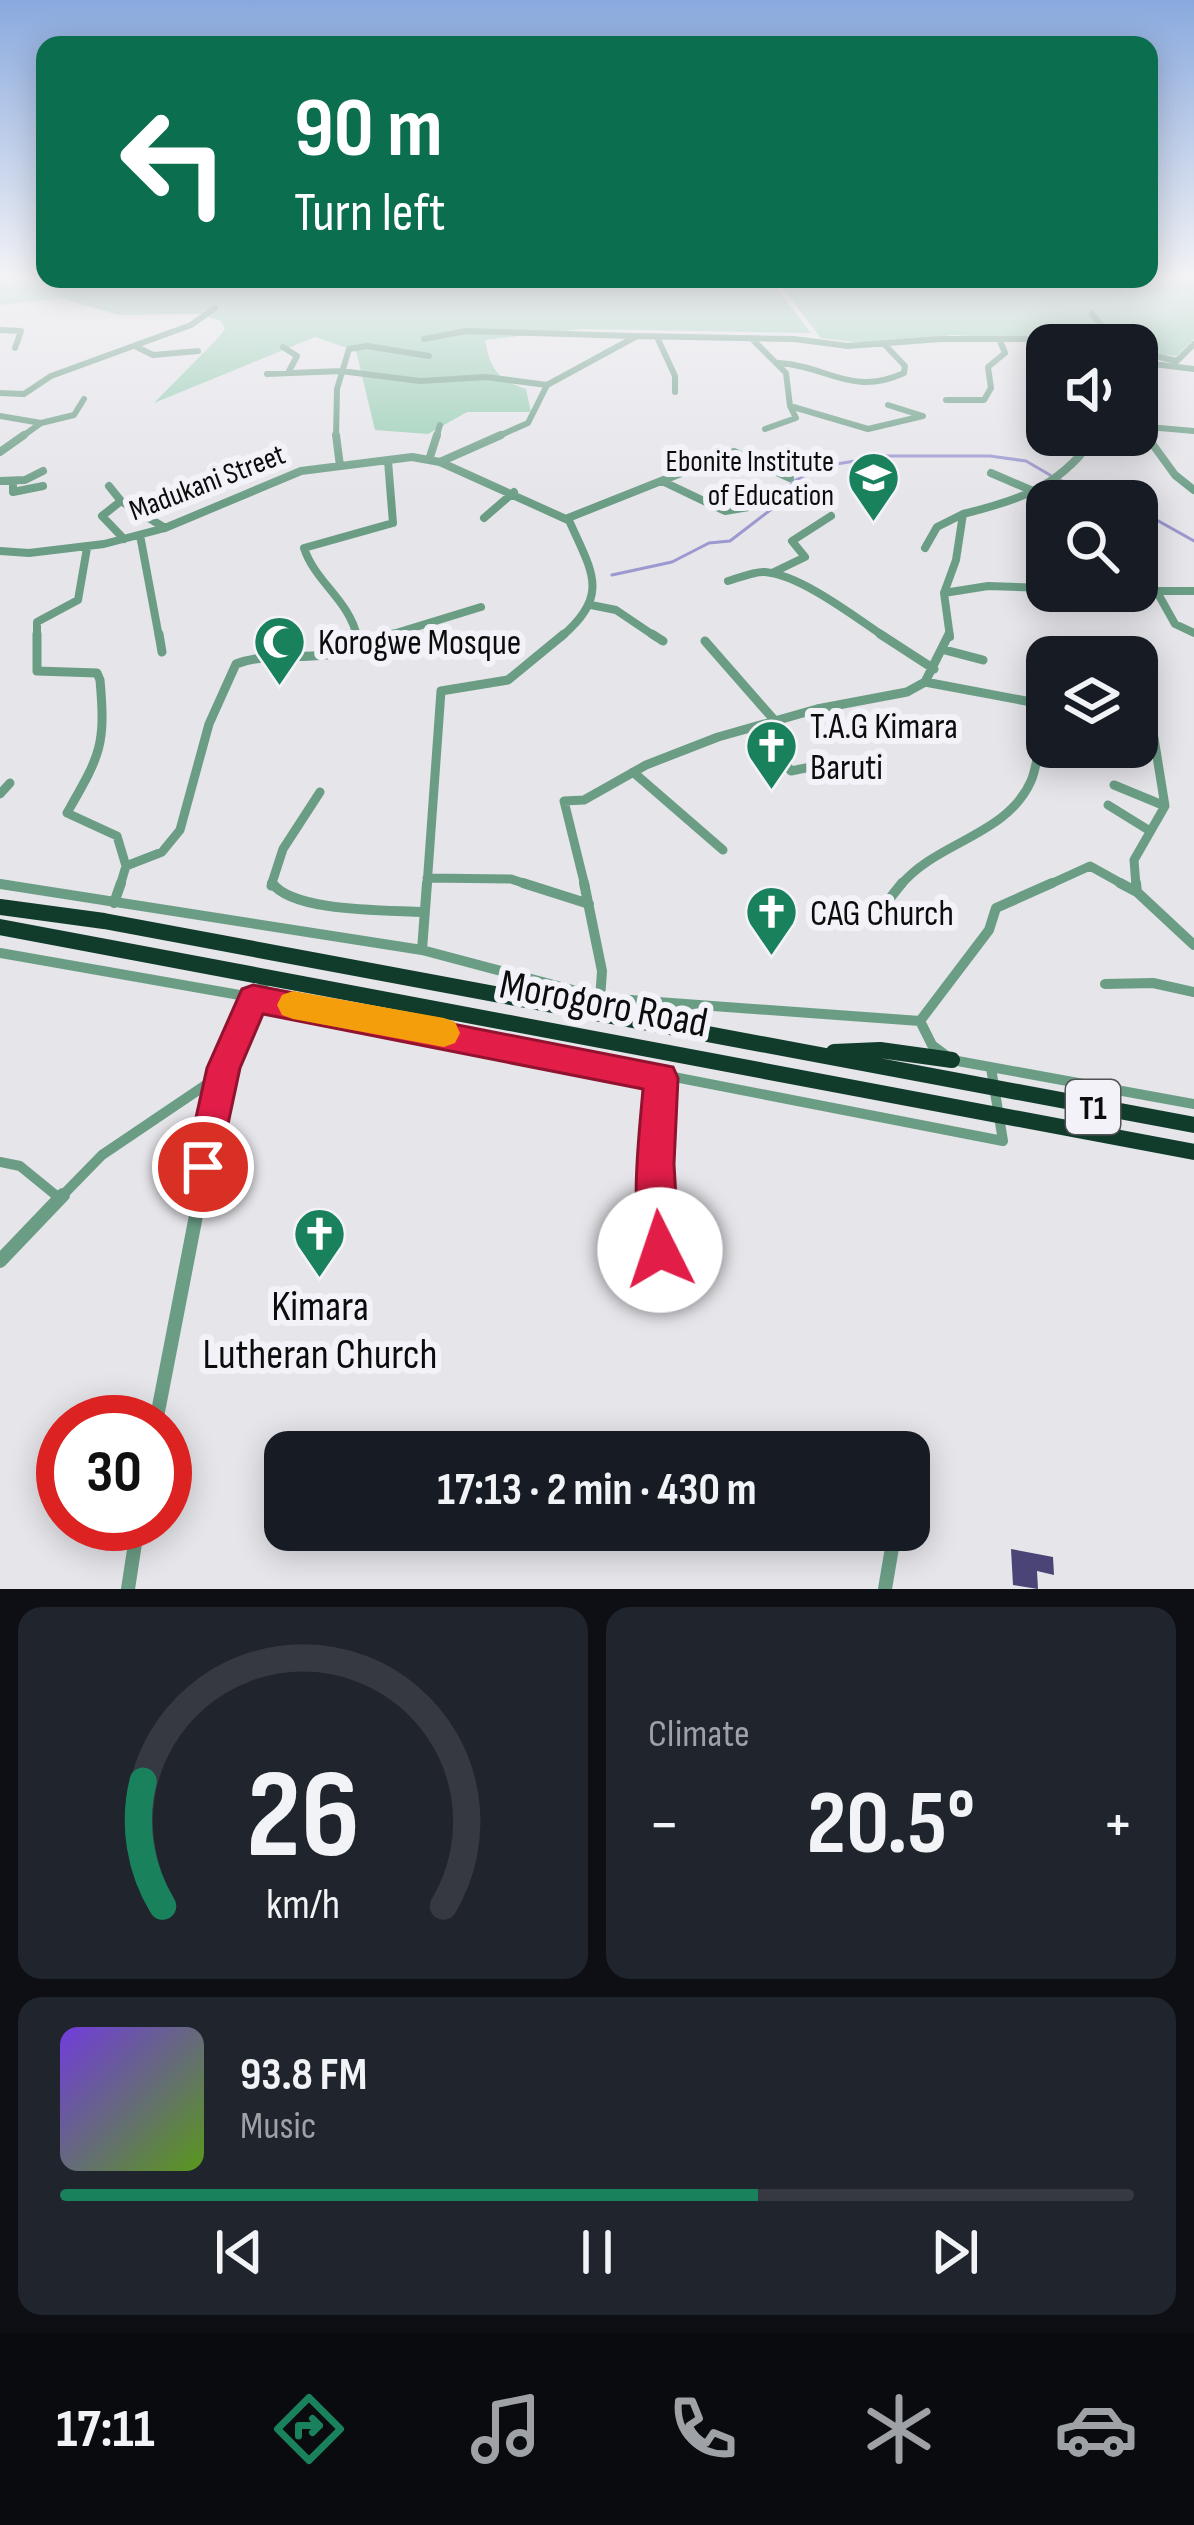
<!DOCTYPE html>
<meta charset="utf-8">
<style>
body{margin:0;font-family:"Sofia Sans Condensed",sans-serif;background:#20242c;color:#f1f3f6;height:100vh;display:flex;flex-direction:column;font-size:45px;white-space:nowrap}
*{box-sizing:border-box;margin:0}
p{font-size:39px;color:#9ea1a6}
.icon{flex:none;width:66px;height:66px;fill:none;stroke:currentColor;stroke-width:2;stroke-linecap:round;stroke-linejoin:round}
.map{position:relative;height:1589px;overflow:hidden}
.sheet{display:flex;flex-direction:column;gap:18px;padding:18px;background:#0d0f14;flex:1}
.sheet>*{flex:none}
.hud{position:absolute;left:36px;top:36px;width:1122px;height:252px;border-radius:24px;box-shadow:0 6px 30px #0003;background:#0b6e4f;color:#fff;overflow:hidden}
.tools{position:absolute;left:1026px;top:324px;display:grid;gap:24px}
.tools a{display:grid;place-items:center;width:132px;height:132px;border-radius:24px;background:#171b24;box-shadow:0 6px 30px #0003;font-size:60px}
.speed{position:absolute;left:36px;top:1395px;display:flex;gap:24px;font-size:60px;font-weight:700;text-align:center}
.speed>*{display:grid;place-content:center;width:156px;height:156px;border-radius:50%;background:#171b24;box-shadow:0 6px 30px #0003;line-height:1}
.speed .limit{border:18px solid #d22;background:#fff;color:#111}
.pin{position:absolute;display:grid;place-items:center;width:102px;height:102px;color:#fff;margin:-51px;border:6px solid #fff;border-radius:50%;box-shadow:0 3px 12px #0007}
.me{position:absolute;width:132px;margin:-66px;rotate:356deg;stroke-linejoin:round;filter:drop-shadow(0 0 9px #0008)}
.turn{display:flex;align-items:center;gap:42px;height:252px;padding:0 60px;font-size:54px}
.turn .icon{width:156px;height:156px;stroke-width:2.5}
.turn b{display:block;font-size:84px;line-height:102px}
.big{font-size:90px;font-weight:700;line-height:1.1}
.sheet .tile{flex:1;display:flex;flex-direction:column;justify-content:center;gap:18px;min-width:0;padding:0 42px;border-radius:24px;background:#20242c}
.sheet .dial{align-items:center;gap:0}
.dial svg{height:312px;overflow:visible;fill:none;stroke:#363941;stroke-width:7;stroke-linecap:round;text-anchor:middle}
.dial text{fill:#f1f3f6;stroke:none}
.song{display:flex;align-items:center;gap:36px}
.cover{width:144px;height:144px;border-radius:18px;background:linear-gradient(135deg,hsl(260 70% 55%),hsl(90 70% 35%))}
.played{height:12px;border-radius:6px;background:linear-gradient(90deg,#19815c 65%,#363941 65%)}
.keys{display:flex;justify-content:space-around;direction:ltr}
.heat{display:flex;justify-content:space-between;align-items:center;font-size:66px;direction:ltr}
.sheet .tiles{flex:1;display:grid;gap:18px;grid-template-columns:1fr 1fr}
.tile:last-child{grid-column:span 2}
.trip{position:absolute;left:264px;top:1431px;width:666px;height:120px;border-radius:24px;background:#171b24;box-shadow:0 6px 30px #0003;font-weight:700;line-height:120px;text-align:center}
.menu{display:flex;height:192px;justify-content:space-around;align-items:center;background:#090b0e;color:#9ea1a6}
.menu .icon{width:84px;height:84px}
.menu .on{color:#19815c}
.menu b{font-size:54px;color:#f1f3f6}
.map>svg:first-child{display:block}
.green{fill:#95cdb2}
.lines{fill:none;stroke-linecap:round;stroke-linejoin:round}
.stream{stroke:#9c98d0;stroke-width:3}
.building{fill:#4a4576}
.minor-far4{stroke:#6b9d85;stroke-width:6}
.minor-far3{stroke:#6b9d85;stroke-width:8}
.minor-far2{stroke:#6b9d85;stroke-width:9}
.minor-far1{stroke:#6b9d85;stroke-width:10}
.minor{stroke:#6b9d85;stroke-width:14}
.highway{stroke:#113c2b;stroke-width:16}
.route{fill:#e11d48;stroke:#92132f;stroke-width:3}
.slow{fill:#f59e0b}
.labels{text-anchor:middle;stroke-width:12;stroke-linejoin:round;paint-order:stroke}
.far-poi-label{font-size:30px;fill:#0c0c0d;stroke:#f2f2f8;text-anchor:end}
.far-street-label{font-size:30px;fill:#0c0c0d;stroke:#f2f2f8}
.shield{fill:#f2f2f8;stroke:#515154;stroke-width:3}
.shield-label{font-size:33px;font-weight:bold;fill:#0c0c0d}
.poi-label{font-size:36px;fill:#0c0c0d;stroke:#f2f2f8;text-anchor:start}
.near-street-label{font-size:42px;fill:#0c0c0d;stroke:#f2f2f8}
.near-poi-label{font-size:42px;fill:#0c0c0d;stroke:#f2f2f8}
</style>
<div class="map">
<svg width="1194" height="1589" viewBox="0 0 1194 1589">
<rect width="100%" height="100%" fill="#e5e5ea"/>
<!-- green -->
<path class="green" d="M 0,278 L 770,279 L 811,333 L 581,329 L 485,340 C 490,369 498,380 526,389 L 531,412 L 467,412 L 428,434 L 375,430 L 356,351 L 315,337 L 154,403 L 219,337 L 225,329 L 221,321 L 201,314 L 118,315 L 62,298 L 0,305 Z
M 1194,278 L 1194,339 L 1177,356 L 1137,352 L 1137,345 L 952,335 L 879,345 L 821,338 L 775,279 Z"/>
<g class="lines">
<!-- stream -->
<path class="stream" d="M 1059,480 L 1120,501
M 1137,509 L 1194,541
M 612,575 L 672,562 L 709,543 L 730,541 L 773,508 L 794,481 L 824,466 L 886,456 L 990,456 L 1026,461 L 1050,475"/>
</g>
<!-- building -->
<path class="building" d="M 1011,1549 L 1053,1557 L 1054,1575 L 1037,1571 L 1038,1589 L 1013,1585 Z"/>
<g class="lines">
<!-- minor-far4 -->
<path class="minor-far4" d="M 1092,314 L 1117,345
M 0,330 L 21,331 L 15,348
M 657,337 L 675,376 L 675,392
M 424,339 L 466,331 L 633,336
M 753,340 L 786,373 L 790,406 L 868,429 L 923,416 L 888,405
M 135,346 L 153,355 L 198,351
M 283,347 L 297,356 L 288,373
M 1137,352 L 1177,361 L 1194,344
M 1137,362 L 1194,369
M 779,363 C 828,366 851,397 904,373 L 905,366 L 885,345
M 267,374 L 341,371 L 420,381 L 486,377 L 547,385
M 0,393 L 24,394 L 51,376 L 191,325 L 215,308
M 1137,395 L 1150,423 L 1151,438
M 946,400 L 984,400 L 991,388 L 988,367 L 1005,353 L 1000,341
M 0,416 L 41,423
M 1137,426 L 1194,431
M 765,429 L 796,418 L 790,406
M 20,438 L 41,423 L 74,415 L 84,399
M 336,438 L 337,389 L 349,349 L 367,346 L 429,356
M 436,438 L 440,425
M 494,438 L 528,423 L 547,385 L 637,336 L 794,339 L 848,346 L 941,339 L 1060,339 L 1102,345"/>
<!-- minor-far3 -->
<path class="minor-far3" d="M 336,435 L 340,466
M 1151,442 L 1175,475 L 1194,490
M 0,452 L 24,435
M 429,460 L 437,435
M 440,462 L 568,520
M 991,473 L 1033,491
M 0,481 L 25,480 L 43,471
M 662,481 L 725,511 L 767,504
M 13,483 L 13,492 L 43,486
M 109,486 L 121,501 L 102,516 L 124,539
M 121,501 L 165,528
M 484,518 L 514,492
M 140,535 L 159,637
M 925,548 L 937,527 L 963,514
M 0,551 L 29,553 L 104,544 L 165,528 L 301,471 L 412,457 L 440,462 L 501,435
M 772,573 L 805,557 L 792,541 L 831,516
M 728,581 C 739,578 754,571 765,572 C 801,575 855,617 885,637
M 1122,591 L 1194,591
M 1157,592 L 1175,624 L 1194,633
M 944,593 L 988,586 L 1047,588
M 591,605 L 616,610 L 656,637
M 37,637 L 37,622 L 78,600 L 87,548
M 357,637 C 350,601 315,582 304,548 L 393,523 L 388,461
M 383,637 L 481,607
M 561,637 C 612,594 591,571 568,518 L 734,452 L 790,478
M 950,637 L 944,593 L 956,560 L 963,514 C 1015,501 1056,489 1090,443 L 1151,442 L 1151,435"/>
<!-- minor-far2 -->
<path class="minor-far2" d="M 37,634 L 37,671 L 97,673 L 100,680 C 106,747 100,755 67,813 L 117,836 L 126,866
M 159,634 L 162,652
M 652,634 L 663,641
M 880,634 L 934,669
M 705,641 L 776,722
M 359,644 L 393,634
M 945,650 L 983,660
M 925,682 L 1047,705
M 758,727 L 791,771 L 825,764
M 1137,727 L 1154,738 L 1165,806
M 633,772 L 723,850
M 1114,785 L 1165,806 L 1134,860 L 1136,886
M 0,794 L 10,783
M 1108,805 L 1150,831
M 427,878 L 511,879 L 532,886
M 0,884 L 13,886
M 120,886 L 126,866 L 162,852 L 180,830 L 209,724 L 236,664 C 276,649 318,665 358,646 L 357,634
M 271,886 L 283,849 L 320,792
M 427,886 L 441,691 L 508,680 L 564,634
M 585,886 L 564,801 L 584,800 L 646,765 L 718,737 L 817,709 L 907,692 L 925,682 L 949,634
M 900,886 C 935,842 1007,836 1031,781 C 1040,760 1039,731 1047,708
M 1046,886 L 1090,866 L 1126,886"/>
<!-- minor-far1 -->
<path class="minor-far1" d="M 272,883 C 293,912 385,910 422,912
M 523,883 L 589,904
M 584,883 L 602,971 L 599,1014
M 1052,883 L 996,908 L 989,930 L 920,1021 L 932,1045 L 952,1060 L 1194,1104
M 1120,883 L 1137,892
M 1136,883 L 1137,892 L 1194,945
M 0,884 L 422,950 L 603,998 L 920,1021
M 887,902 L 902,883
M 114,903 L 121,883
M 422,950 L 427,883
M 0,953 L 371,1018 L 1003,1141 L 991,1068
M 1105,984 L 1153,983 L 1194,992
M 0,1162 L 20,1166 L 58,1197
M 60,1198 L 102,1155 L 222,1074
M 199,1198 C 213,1124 221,1042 267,979
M 657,1198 L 661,1078"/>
<!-- minor -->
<path class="minor" d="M 657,1195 L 663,1286
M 0,1261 L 63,1195
M 156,1422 L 200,1195
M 128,1589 L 138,1524
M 885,1589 L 895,1530"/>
<!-- highway -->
<path class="highway" d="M 0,907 L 104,921 L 1194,1125
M 0,927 L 1194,1152
M 834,1052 L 880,1050 L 952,1060"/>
</g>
<!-- sky -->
<linearGradient id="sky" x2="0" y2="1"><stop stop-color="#89a9de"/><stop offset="0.55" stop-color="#f3f3f6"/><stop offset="1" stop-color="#f3f3f6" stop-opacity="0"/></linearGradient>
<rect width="1194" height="501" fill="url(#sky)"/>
<!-- route -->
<path class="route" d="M 253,985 L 673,1067 L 678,1078 L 674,1164 L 679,1250 L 674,1263 L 660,1269 L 647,1263 C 628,1218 639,1139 643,1089 L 263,1014 L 240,1068 L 216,1180 L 203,1185 L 190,1180 L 185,1167 L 207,1068 L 242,989 Z"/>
<!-- slow -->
<path class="slow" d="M 293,991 L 444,1018 L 455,1022 L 460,1033 L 455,1043 L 444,1047 L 293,1019 L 282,1015 L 277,1005 L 282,995 Z"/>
<!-- icons -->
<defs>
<symbol id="university-pin" viewBox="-11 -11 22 30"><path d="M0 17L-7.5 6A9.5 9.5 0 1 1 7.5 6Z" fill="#19815c" stroke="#f2f2f8"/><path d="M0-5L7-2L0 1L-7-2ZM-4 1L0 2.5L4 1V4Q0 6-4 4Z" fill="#fff"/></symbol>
<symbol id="mosque-pin" viewBox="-11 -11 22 30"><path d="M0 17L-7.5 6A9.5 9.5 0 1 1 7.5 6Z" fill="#19815c" stroke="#f2f2f8"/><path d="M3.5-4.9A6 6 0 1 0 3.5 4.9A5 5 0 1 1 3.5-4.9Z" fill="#fff"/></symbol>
<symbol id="church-pin" viewBox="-11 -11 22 30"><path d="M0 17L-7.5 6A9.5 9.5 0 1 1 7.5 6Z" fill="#19815c" stroke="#f2f2f8"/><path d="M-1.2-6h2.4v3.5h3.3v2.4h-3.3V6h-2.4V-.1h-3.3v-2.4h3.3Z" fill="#fff"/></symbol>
</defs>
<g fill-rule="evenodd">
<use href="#university-pin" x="844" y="448" width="59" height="81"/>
<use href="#mosque-pin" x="250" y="612" width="59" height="81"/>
<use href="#church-pin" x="742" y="716" width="59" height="81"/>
<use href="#church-pin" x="742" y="882" width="59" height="81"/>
<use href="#church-pin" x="290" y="1204" width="59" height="81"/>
</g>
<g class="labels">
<!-- far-poi labels -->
<g class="far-poi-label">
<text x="834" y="471">Ebonite Institute<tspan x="834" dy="34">of Education</tspan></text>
</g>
<!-- far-street labels -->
<g class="far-street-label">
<text transform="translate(207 482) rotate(-21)" y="10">Madukani Street</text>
</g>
<!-- shield labels -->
<rect class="shield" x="1066" y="1080" width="54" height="54" rx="9"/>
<g class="shield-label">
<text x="1093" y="1119">T1</text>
</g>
<!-- poi labels -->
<g class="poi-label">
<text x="318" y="654">Korogwe Mosque</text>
<text x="810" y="738">T.A.G Kimara<tspan x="810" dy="41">Baruti</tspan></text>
<text x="810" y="925">CAG Church</text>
</g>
<!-- near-street labels -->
<g class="near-street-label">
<text transform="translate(604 1002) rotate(11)" y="15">Morogoro Road</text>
</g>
<!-- near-poi labels -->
<g class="near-poi-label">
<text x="320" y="1320">Kimara<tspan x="320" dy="48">Lutheran Church</tspan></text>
</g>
</g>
</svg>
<div class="tools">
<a><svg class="icon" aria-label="sound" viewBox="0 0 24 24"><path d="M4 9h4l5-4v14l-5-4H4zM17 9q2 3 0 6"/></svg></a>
<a><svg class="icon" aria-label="search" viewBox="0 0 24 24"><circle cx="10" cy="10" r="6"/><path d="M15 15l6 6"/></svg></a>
<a><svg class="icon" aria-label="layers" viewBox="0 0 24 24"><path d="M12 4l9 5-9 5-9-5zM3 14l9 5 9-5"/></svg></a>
</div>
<div class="speed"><div class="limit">30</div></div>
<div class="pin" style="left:203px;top:1167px;background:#d93025"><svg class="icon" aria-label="arrive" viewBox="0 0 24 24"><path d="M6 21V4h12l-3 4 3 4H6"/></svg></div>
<svg class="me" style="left:660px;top:1250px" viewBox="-20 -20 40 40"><circle r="19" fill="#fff"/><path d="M0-13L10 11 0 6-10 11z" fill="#e11d48"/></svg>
<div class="trip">17:13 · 2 min · 430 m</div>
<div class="hud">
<div class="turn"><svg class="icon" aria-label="left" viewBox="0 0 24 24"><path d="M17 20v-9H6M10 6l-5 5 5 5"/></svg><div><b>90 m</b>Turn left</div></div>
</div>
</div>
<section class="sheet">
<div class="tiles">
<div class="tile dial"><svg viewBox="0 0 100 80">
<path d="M14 69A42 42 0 1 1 86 69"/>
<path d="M14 69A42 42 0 0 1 9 37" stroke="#19815c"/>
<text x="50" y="56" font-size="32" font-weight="700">26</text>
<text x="50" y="72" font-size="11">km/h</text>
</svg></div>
<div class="tile"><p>Climate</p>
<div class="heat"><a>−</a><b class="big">20.5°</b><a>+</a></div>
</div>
<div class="tile">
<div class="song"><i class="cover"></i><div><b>93.8 FM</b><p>Music</p></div></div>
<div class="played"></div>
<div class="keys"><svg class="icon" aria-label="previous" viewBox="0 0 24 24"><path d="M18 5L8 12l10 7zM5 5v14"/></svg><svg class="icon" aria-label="pause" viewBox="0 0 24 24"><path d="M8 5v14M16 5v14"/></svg><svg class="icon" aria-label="next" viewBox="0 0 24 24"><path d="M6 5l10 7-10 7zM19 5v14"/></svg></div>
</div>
</div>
</section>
<nav class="menu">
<b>17:11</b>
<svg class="icon on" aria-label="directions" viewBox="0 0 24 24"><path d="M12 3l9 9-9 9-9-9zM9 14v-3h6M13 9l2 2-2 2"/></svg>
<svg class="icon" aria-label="music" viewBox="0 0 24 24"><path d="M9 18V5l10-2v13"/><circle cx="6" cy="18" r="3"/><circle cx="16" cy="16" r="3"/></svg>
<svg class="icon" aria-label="phone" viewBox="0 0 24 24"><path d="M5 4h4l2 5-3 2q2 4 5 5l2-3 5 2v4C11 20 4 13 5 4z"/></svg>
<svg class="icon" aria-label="climate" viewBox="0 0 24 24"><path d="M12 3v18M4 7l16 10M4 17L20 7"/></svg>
<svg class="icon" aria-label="car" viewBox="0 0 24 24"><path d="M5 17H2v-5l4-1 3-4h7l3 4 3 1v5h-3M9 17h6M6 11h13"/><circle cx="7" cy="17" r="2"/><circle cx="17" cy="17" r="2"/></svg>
</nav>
